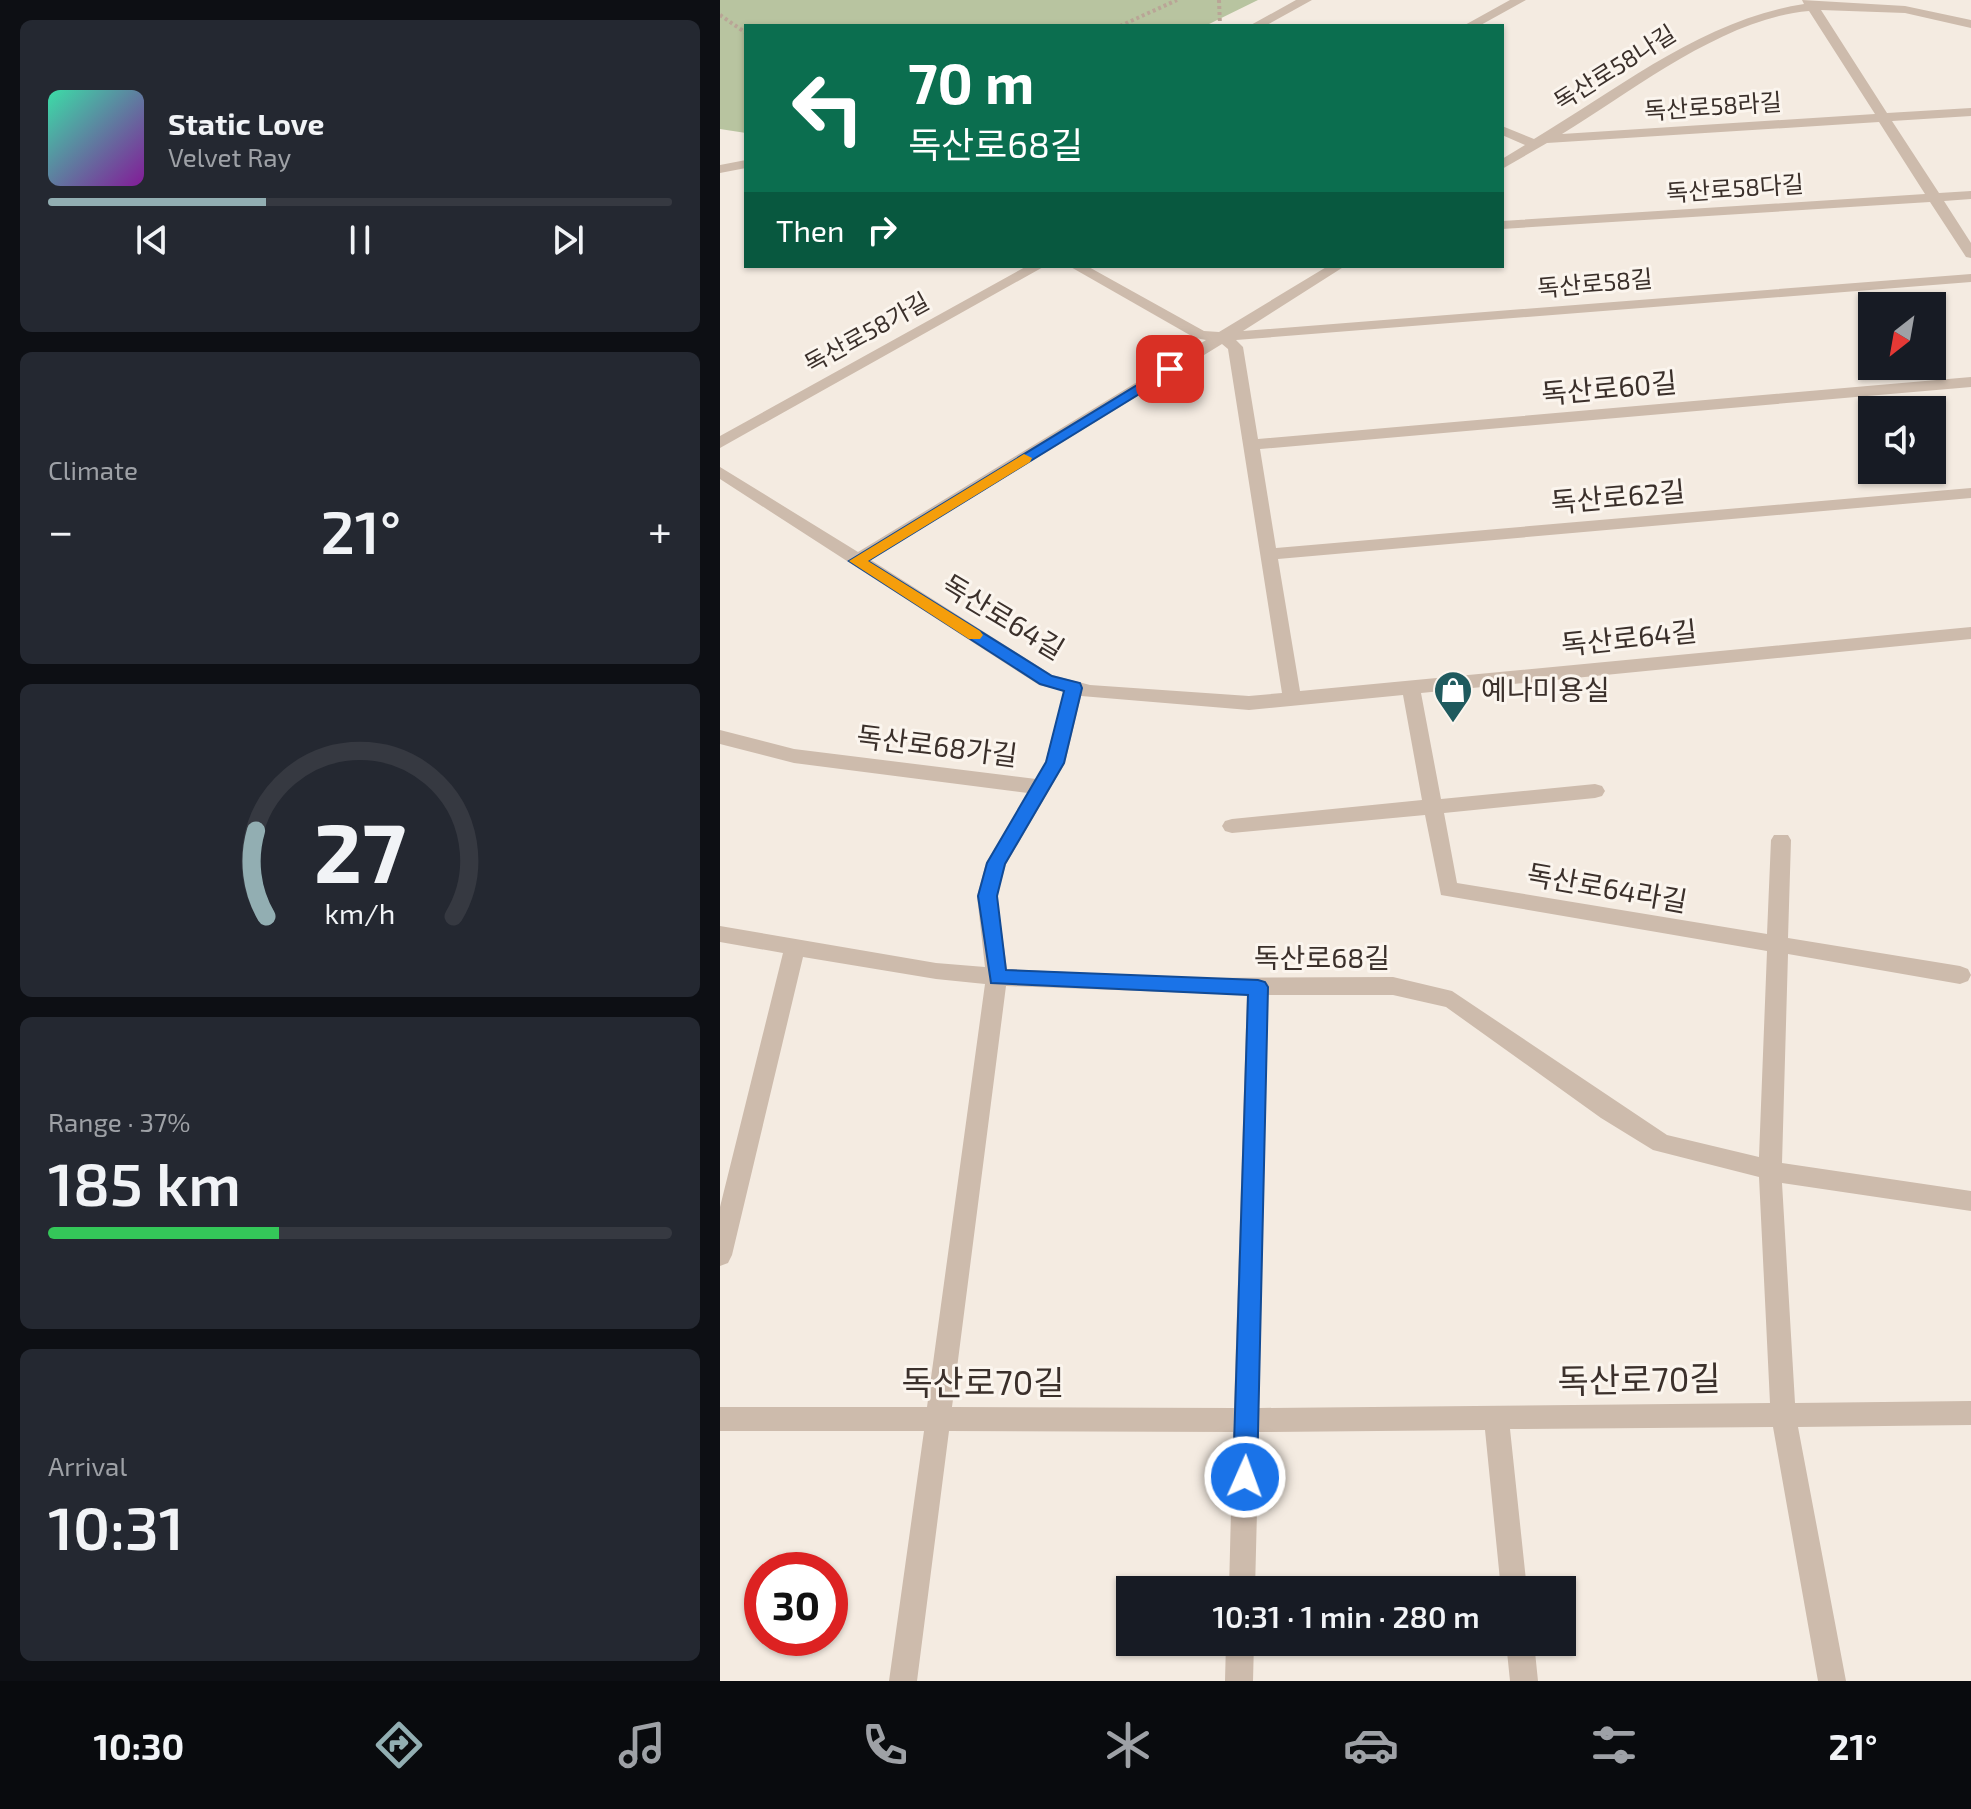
<!DOCTYPE html>
<meta charset="utf-8">
<style>
body{margin:0;font-family:"Exo 2","Noto Sans KR",sans-serif;background:#242831;color:#f1f3f6;height:100vh;display:flex;flex-direction:column;font-size:30px;white-space:nowrap}
*{box-sizing:border-box;margin:0}
p{font-size:26px;color:#9ea1a6}
.icon{flex:none;width:44px;height:44px;fill:none;stroke:currentColor;stroke-width:2;stroke-linecap:round;stroke-linejoin:round}
.map{position:relative;flex:1;overflow:hidden}
.side{display:flex;flex-direction:column;gap:20px;padding:20px;background:#0d0f14;width:720px}
.side>*{flex:none}
.top-card{position:absolute;left:24px;top:24px;width:760px;height:244px;border-radius:0px;box-shadow:0 2px 6px #0004;background:#0b6e4f;color:#fff;overflow:hidden}
.needle{width:52px;rotate:211deg}
.tools{position:absolute;left:1138px;top:292px;display:grid;gap:16px}
.tools a{display:grid;place-items:center;width:88px;height:88px;border-radius:0px;background:#171b24;box-shadow:0 2px 6px #0004;font-size:40px}
.speed{position:absolute;left:24px;top:1552px;display:flex;gap:16px;font-size:40px;font-weight:700;text-align:center}
.speed>*{display:grid;place-content:center;width:104px;height:104px;border-radius:50%;background:#171b24;box-shadow:0 2px 6px #0004;line-height:1}
.speed .limit{border:12px solid #d22;background:#fff;color:#111}
.pin{position:absolute;display:grid;place-items:center;width:68px;height:68px;color:#fff;margin:-34px;border-radius:16px;box-shadow:0 4px 12px #0006}
.me{position:absolute;width:88px;margin:-44px;rotate:2deg;stroke-linejoin:round;filter:drop-shadow(0 0 6px #0008)}
.turn{display:flex;align-items:center;gap:28px;height:168px;padding:0 32px;font-size:36px}
.turn .icon{width:104px;height:104px;stroke-width:2.5}
.turn b{display:block;font-size:56px;line-height:68px}
.then{display:flex;align-items:center;height:76px;padding:0 32px;background:#0003;gap:16px;font-size:30px}
.big{font-size:60px;font-weight:600;line-height:1.1}
.side .tile{flex:1;display:flex;flex-direction:column;justify-content:center;gap:12px;min-width:0;padding:0 28px;border-radius:12px;background:#242831}
.side .dial{align-items:center;gap:0}
.dial svg{height:208px;overflow:visible;fill:none;stroke:#363941;stroke-width:7;stroke-linecap:round;text-anchor:middle}
.dial text{fill:#f1f3f6;stroke:none}
.song{display:flex;align-items:center;gap:24px}
.cover{width:96px;height:96px;border-radius:12px;background:linear-gradient(135deg,hsl(160 70% 55%),hsl(290 70% 35%))}
.played{height:8px;border-radius:4px;background:linear-gradient(90deg,#92aeb2 35%,#363941 35%)}
.keys{display:flex;justify-content:space-around;direction:ltr}
.heat{display:flex;justify-content:space-between;align-items:center;font-size:44px;direction:ltr}
.charge{height:12px;border-radius:6px;background:linear-gradient(90deg,#34c759 37%,#363941 0)}
.trip{position:absolute;left:396px;top:1576px;width:460px;height:80px;border-radius:0px;background:#171b24;box-shadow:0 2px 6px #0004;font-weight:600;line-height:80px;text-align:center}
.dock{display:flex;height:128px;justify-content:space-around;align-items:center;background:#090b0e;color:#9ea1a6}
.dock .icon{width:56px;height:56px}
.dock .active{color:#92aeb2}
.dock b{font-size:36px;color:#f1f3f6}
main{display:flex;flex:1;min-height:0}
.map>svg:first-child{display:block}
.green{fill:#b8c4a0}
.lines{fill:none;stroke-linecap:round;stroke-linejoin:round}
.path{stroke:#b9a596;stroke-width:4;stroke-dasharray:3 3;stroke-linecap:butt}
.minor{fill:#cdbbac;fill-rule:evenodd}
.route{fill:#1a73e8;stroke:#114b97;stroke-width:2}
.slow{fill:#f59e0b}
.labels{text-anchor:middle;stroke-width:6;stroke-linejoin:round;paint-order:stroke}
.far-street-label{font-size:24px;fill:#3b302b;stroke:#fbf5ee}
.street-label{font-size:28px;fill:#3b302b;stroke:#fbf5ee}
.poi-label{font-size:28px;fill:#3b302b;stroke:#fbf5ee;text-anchor:start}
.near-street-label{font-size:34px;fill:#3b302b;stroke:#fbf5ee}
</style>
<main>
<section class="side">
<div class="tile">
<div class="song"><i class="cover"></i><div><b>Static Love</b><p>Velvet Ray</p></div></div>
<div class="played"></div>
<div class="keys"><svg class="icon" aria-label="previous" viewBox="0 0 24 24"><path d="M18 5L8 12l10 7zM5 5v14"/></svg><svg class="icon" aria-label="pause" viewBox="0 0 24 24"><path d="M8 5v14M16 5v14"/></svg><svg class="icon" aria-label="next" viewBox="0 0 24 24"><path d="M6 5l10 7-10 7zM19 5v14"/></svg></div>
</div>
<div class="tile"><p>Climate</p>
<div class="heat"><a>−</a><b class="big">21°</b><a>+</a></div>
</div>
<div class="tile dial"><svg viewBox="0 0 100 80">
<path d="M14 69A42 42 0 1 1 86 69"/>
<path d="M14 69A42 42 0 0 1 10 36" stroke="#92aeb2"/>
<text x="50" y="56" font-size="32" font-weight="700">27</text>
<text x="50" y="72" font-size="11">km/h</text>
</svg></div>
<div class="tile"><p>Range · 37%</p><b class="big">185 km</b><div class="charge"></div></div>
<div class="tile"><p>Arrival</p><b class="big">10:31</b></div>
</section>
<div class="map">
<svg width="1251" height="1681" viewBox="0 0 1251 1681">
<rect width="100%" height="100%" fill="#f4ebe1"/>
<!-- green -->
<path class="green" d="M 0,0 L 538,0 L 485,26 L 26,26 L 26,133 L 0,129 Z"/>
<g class="lines">
<!-- path -->
<path class="path" d="M 499,0 L 500,26
M 0,15 L 26,33
M 400,26 L 457,0"/>
<!-- minor -->
<path class="minor" d="M 576,0 L 592,0 L 545,26 L 529,26 Z
M 790,0 L 806,0 L 759,26 L 743,26 Z
M 1082,0 L 1185,6 L 1251,20 L 1251,28 L 1185,13 L 1101,10 L 1167,113 L 1251,108 L 1251,116 L 1172,121 L 1219,193 L 1251,191 L 1251,199 L 1224,201 L 1251,243 L 1251,258 L 1246,257 L 1210,202 L 782,229 L 782,221 L 1205,194 L 1159,122 L 827,143 L 782,169 L 782,159 L 805,145 L 782,135 L 782,126 L 814,139 C 899,88 985,19 1084,4 ZM 1089,11 L 1155,114 L 842,134 C 914,90 1004,18 1089,11 Z
M 26,160 L 26,168 L 0,173 L 0,165 Z
M 307,266 L 325,266 L 0,448 L 0,436 Z
M 349,266 L 367,266 L 484,331 L 499,332 L 608,266 L 625,266 L 523,331 L 1251,274 L 1251,282 L 516,340 L 523,347 L 538,439 L 1251,377 L 1251,387 L 540,449 L 556,548 L 1251,488 L 1251,498 L 558,559 L 580,691 L 1251,627 L 1251,639 L 701,693 L 721,799 L 875,784 L 882,786 L 885,791 L 882,796 L 875,798 L 724,813 L 737,883 L 1047,934 L 1051,840 L 1054,835 L 1068,835 L 1071,840 L 1068,938 L 1240,966 L 1248,969 L 1251,975 L 1248,981 L 1240,984 L 1068,954 L 1062,1163 L 1251,1191 L 1251,1211 L 1062,1183 L 1075,1403 L 1251,1401 L 1251,1425 L 1078,1427 L 1126,1681 L 1098,1681 L 1053,1427 L 790,1429 L 807,1590 L 781,1590 L 765,1430 L 539,1432 L 535,1590 L 509,1590 L 513,1432 L 229,1431 L 197,1681 L 169,1681 L 204,1431 L 0,1431 L 0,1407 L 207,1407 L 265,984 L 216,979 L 83,957 L 12,1255 L 8,1263 L 0,1266 L 0,1207 L 63,953 L 0,942 L 0,926 L 216,963 L 265,967 L 257,896 L 266,863 L 308,793 L 74,763 L 0,744 L 0,730 L 74,749 L 316,779 L 325,763 L 344,691 L 319,685 L 0,479 L 0,467 L 138,552 L 486,340 L 475,338 ZM 502,344 L 508,349 L 562,693 L 529,696 L 370,685 L 332,675 L 151,560 ZM 683,695 L 702,800 L 512,819 L 505,821 L 502,826 L 505,831 L 512,833 L 705,815 L 721,895 L 1047,951 L 1039,1157 L 947,1135 L 732,991 L 673,977 L 475,978 L 287,969 L 277,896 L 286,864 L 345,763 L 361,696 L 529,710 ZM 286,986 L 527,995 L 514,1408 L 232,1407 ZM 548,995 L 673,995 L 726,1007 L 881,1118 L 933,1150 L 1039,1177 L 1050,1403 L 539,1408 Z
M 506,1642 L 534,1642 L 533,1681 L 505,1681 Z
M 786,1642 L 814,1642 L 818,1681 L 790,1681 Z"/>
</g>
<!-- route -->
<path class="route" d="M 450,365 L 457,369 L 455,372 L 148,561 L 332,676 L 360,683 L 362,688 L 344,763 L 285,864 L 277,896 L 286,970 L 538,980 L 545,982 L 548,987 L 537,1477 L 533,1485 L 525,1488 L 516,1485 L 513,1477 L 528,995 L 271,983 L 258,896 L 267,863 L 326,762 L 344,691 L 320,684 L 129,561 Z"/>
<!-- slow -->
<path class="slow" d="M 304,454 L 312,458 L 310,462 L 148,561 L 260,631 L 263,635 L 260,639 L 249,639 L 129,561 Z"/>
<!-- icons -->
<defs>
<symbol id="shop-pin" viewBox="-11 -11 22 30"><path d="M0 17L-7.5 6A9.5 9.5 0 1 1 7.5 6Z" fill="#1f5a5e" stroke="#fbf5ee"/><path d="M-5-2.5h2.3a2.7 3.5 0 0 1 5.4 0H5L5.5 6h-11ZM-1.5-2.5h3a1.5 2.3 0 0 0-3 0Z" fill="#fff"/></symbol>
</defs>
<g fill-rule="evenodd">
<use href="#shop-pin" x="711" y="668" width="44" height="60"/>
</g>
<g class="labels">
<!-- far-street labels -->
<g class="far-street-label">
<text transform="translate(895 68) rotate(-32)" y="8">독산로58나길</text>
<text transform="translate(993 107) rotate(-4)" y="8">독산로58라길</text>
<text transform="translate(1015 189) rotate(-4)" y="8">독산로58다길</text>
<text transform="translate(875 284) rotate(-5)" y="8">독산로58길</text>
<text transform="translate(147 333) rotate(-29)" y="8">독산로58가길</text>
</g>
<!-- street labels -->
<g class="street-label">
<text transform="translate(889 388) rotate(-5)" y="10">독산로60길</text>
<text transform="translate(898 497) rotate(-5)" y="10">독산로62길</text>
<text transform="translate(283 617) rotate(31)" y="10">독산로64길</text>
<text transform="translate(909 638) rotate(-6)" y="10">독산로64길</text>
<text transform="translate(217 746) rotate(7)" y="10">독산로68가길</text>
<text transform="translate(887 888) rotate(10)" y="10">독산로64라길</text>
<text x="602" y="968">독산로68길</text>
</g>
<!-- poi labels -->
<g class="poi-label">
<text x="761" y="700">예나미용실</text>
</g>
<!-- near-street labels -->
<g class="near-street-label">
<text transform="translate(919 1380) rotate(-1)" y="12">독산로70길</text>
<text x="263" y="1395">독산로70길</text>
</g>
</g>
</svg>
<div class="tools">
<a><svg class="needle" viewBox="-14 -14 28 28"><path d="M0-13l5 13h-10z" fill="#e53935"/><path d="M0 13l5-13h-10z" fill="#9ea1a6"/></svg></a>
<a><svg class="icon" aria-label="sound" viewBox="0 0 24 24"><path d="M4 9h4l5-4v14l-5-4H4zM17 9q2 3 0 6"/></svg></a>
</div>
<div class="speed"><div class="limit">30</div></div>
<div class="pin" style="left:450px;top:369px;background:#d93025"><svg class="icon" aria-label="arrive" viewBox="0 0 24 24"><path d="M6 21V4h12l-3 4 3 4H6"/></svg></div>
<svg class="me" style="left:525px;top:1477px" viewBox="-20 -20 40 40"><circle r="17" fill="#1a73e8" stroke="#fff" stroke-width="3"/><path d="M0-11L8 9 0 5-8 9z" fill="#fff"/></svg>
<div class="trip">10:31 · 1 min · 280 m</div>
<div class="top-card">
<div class="turn"><svg class="icon" aria-label="left" viewBox="0 0 24 24"><path d="M17 20v-9H6M10 6l-5 5 5 5"/></svg><div><b>70 m</b>독산로68길</div></div>
<div class="then">Then<svg class="icon" aria-label="right" viewBox="0 0 24 24"><path d="M7 20v-9h11M14 6l5 5-5 5"/></svg></div>
</div>
</div>
</main>
<nav class="dock">
<b>10:30</b>
<svg class="icon active" aria-label="directions" viewBox="0 0 24 24"><path d="M12 3l9 9-9 9-9-9zM9 14v-3h6M13 9l2 2-2 2"/></svg>
<svg class="icon" aria-label="music" viewBox="0 0 24 24"><path d="M9 18V5l10-2v13"/><circle cx="6" cy="18" r="3"/><circle cx="16" cy="16" r="3"/></svg>
<svg class="icon" aria-label="phone" viewBox="0 0 24 24"><path d="M5 4h4l2 5-3 2q2 4 5 5l2-3 5 2v4C11 20 4 13 5 4z"/></svg>
<svg class="icon" aria-label="climate" viewBox="0 0 24 24"><path d="M12 3v18M4 7l16 10M4 17L20 7"/></svg>
<svg class="icon" aria-label="car" viewBox="0 0 24 24"><path d="M5 17H2v-5l4-1 3-4h7l3 4 3 1v5h-3M9 17h6M6 11h13"/><circle cx="7" cy="17" r="2"/><circle cx="17" cy="17" r="2"/></svg>
<svg class="icon" aria-label="filters" viewBox="0 0 24 24"><path d="M4 7h16M4 17h16"/><circle cx="9" cy="7" r="2"/><circle cx="15" cy="17" r="2"/></svg>
<b>21°</b>
</nav>
